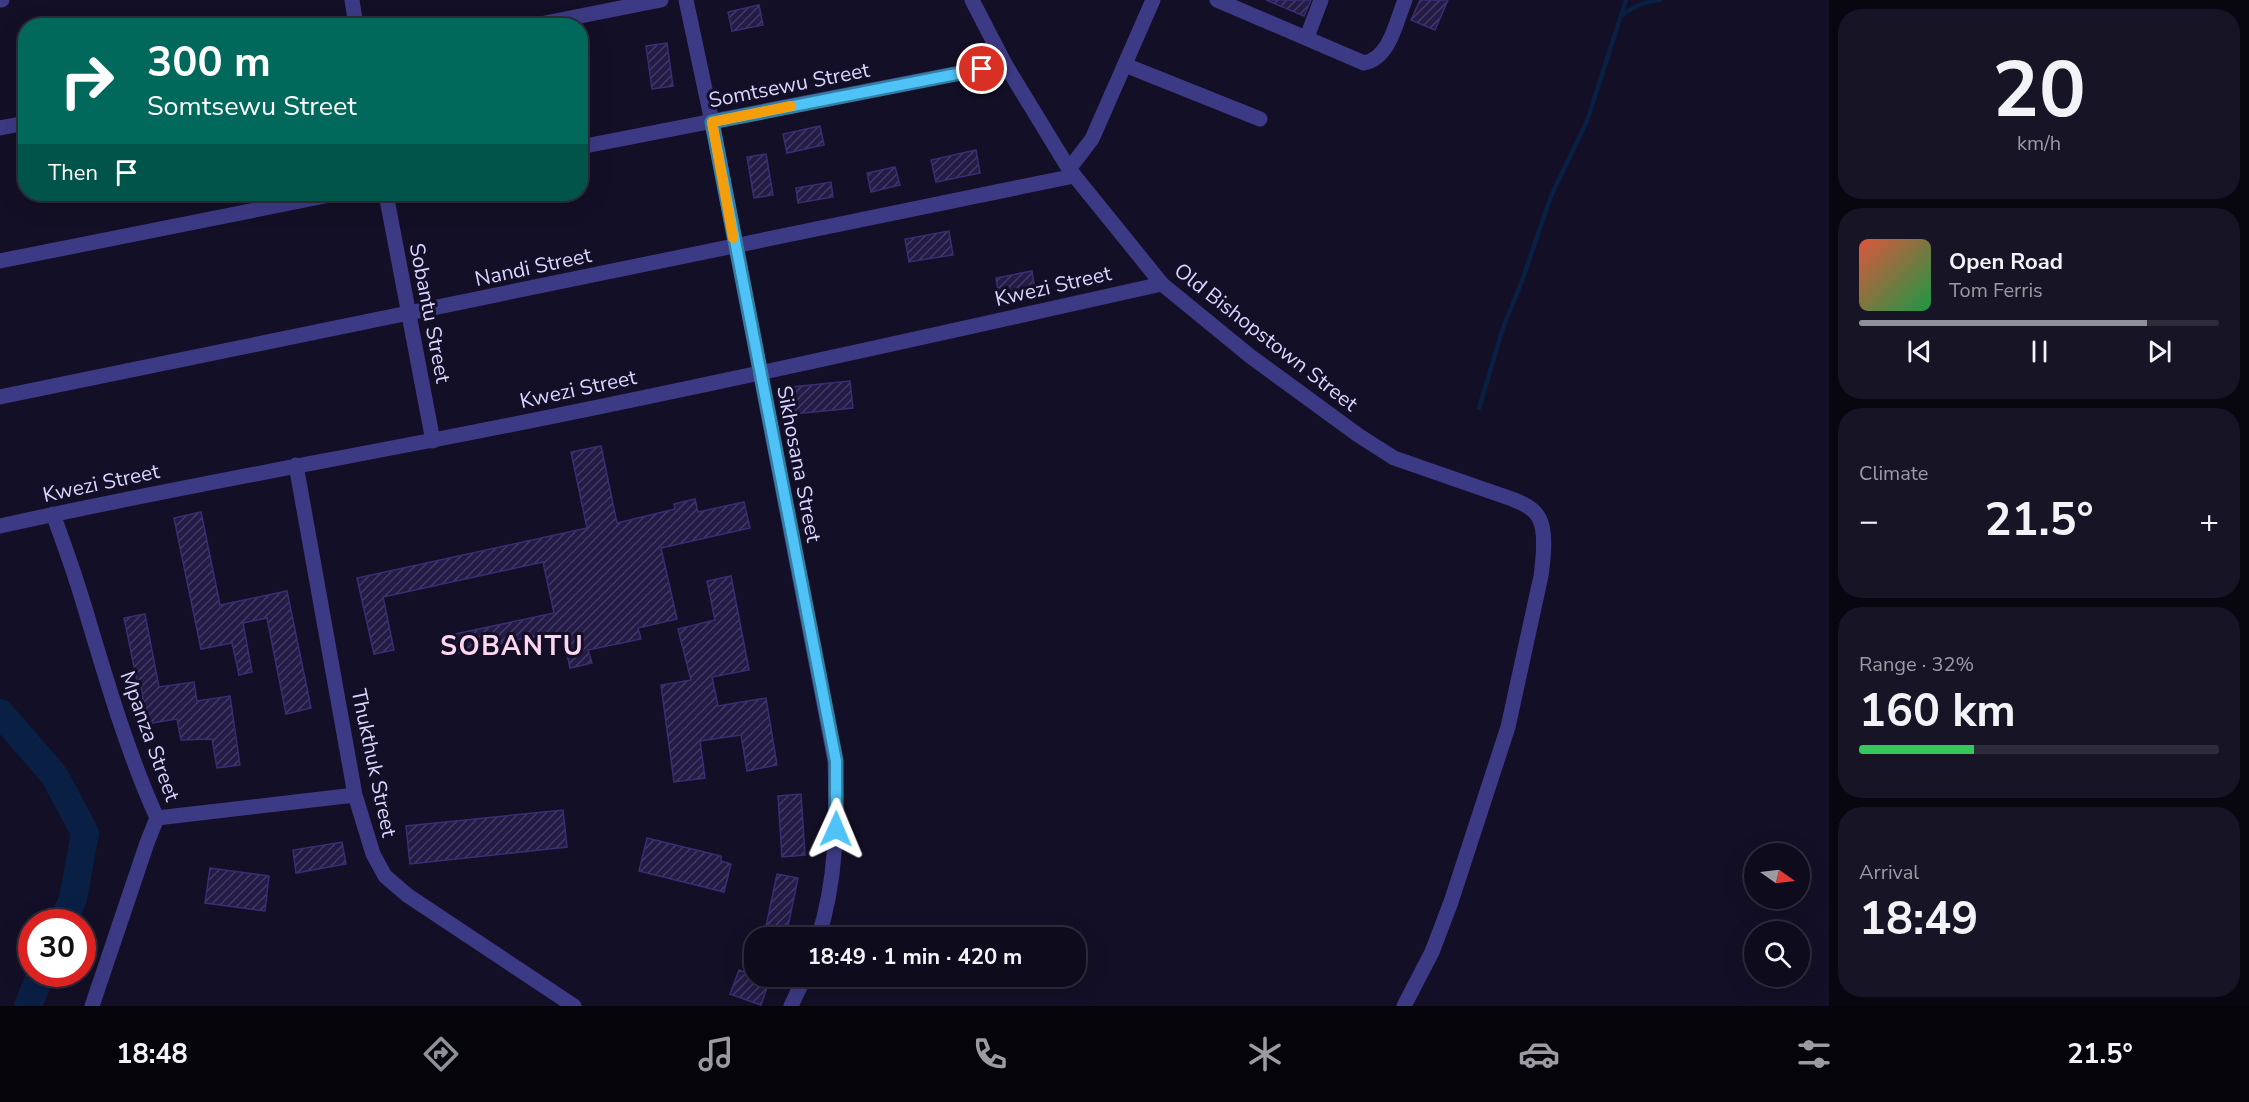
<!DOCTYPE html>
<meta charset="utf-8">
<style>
body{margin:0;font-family:"Nunito Sans",sans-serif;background:#171425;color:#f1f3f6;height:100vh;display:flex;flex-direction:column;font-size:22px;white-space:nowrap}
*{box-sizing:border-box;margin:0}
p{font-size:20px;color:#9b9ba3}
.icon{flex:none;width:33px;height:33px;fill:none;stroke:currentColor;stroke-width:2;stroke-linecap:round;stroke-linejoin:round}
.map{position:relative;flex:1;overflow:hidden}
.sheet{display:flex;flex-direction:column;gap:9px;padding:9px;background:#08060f;width:420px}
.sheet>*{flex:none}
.guide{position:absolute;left:18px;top:18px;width:570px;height:183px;border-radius:24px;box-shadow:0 6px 24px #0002,0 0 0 2px #2e2b3b;background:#00695c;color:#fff;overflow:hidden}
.needle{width:39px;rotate:104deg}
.controls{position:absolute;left:1744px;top:843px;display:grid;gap:12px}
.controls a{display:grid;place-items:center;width:66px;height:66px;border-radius:50%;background:#0e0b1c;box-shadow:0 6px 24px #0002,0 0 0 2px #2e2b3b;font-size:30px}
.speed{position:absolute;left:18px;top:909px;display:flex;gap:12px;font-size:30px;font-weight:700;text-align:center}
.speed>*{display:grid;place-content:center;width:78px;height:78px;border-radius:50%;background:#0e0b1c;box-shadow:0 6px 24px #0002,0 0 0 2px #2e2b3b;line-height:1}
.speed .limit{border:9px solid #d22;background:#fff;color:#111}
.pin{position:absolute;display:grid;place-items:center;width:51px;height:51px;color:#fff;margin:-26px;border:3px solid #fff;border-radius:50%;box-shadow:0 2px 6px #0007}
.me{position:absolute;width:66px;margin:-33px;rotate:1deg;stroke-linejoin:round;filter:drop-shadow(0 0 4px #0008)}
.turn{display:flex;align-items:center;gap:21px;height:126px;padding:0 30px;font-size:27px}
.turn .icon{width:78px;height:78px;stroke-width:2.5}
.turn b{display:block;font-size:42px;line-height:51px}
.then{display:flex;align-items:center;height:57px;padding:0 30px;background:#0003;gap:12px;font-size:22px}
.big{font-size:45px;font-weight:700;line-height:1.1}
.sheet .tile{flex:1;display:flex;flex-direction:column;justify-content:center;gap:9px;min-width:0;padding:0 21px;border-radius:24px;background:#171425}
.sheet .dial{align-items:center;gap:0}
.dial b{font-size:78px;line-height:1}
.song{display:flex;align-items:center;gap:18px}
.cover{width:72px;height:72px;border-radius:9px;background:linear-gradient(135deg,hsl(10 70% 55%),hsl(140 70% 35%))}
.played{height:6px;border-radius:3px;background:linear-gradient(90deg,#8c9099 80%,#2e2b3b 80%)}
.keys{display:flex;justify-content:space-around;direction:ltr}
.heat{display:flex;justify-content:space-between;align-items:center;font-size:33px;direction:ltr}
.charge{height:9px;border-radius:4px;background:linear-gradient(90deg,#34c759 32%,#2e2b3b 0)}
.trip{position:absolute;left:744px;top:927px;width:342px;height:60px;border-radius:24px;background:#0e0b1c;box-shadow:0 6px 24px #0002,0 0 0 2px #2e2b3b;font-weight:700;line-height:60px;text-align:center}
.tabs{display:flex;height:96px;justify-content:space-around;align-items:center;background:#06040b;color:#9b9ba3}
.tabs .icon{width:42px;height:42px}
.tabs .current{color:#8c9099}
.tabs b{font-size:27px;color:#f1f3f6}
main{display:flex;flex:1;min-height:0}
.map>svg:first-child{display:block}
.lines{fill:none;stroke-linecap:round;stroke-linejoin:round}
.stream{stroke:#0a1f44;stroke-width:4.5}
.river{stroke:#0a1f44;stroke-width:28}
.building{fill:url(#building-hatch);stroke:#3b2d73;stroke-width:1.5}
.street{stroke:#3d3a85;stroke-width:15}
.route-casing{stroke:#337fa1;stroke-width:15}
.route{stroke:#4fc3f7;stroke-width:10}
.slow{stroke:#f59e0b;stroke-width:10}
.labels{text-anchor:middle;stroke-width:6;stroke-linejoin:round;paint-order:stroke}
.street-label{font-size:21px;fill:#d9d4ff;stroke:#130f26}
.district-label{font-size:27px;font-weight:bold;letter-spacing:1.5px;fill:#ffd6f0;stroke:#130f26}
</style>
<main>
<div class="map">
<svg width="1829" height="1006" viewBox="0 0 1829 1006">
<defs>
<pattern id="building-hatch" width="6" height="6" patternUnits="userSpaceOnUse" patternTransform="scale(1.5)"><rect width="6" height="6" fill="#241b47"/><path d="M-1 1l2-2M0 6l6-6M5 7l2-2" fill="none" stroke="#433b63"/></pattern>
</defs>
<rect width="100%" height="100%" fill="#130f26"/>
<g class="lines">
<!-- stream -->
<path class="stream" d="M 1621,16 C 1634,6 1644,2 1660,0
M 1479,408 L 1503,328 L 1522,281 L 1551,196 L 1587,121 L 1626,0"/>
<!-- river -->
<path class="river" d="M 0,713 L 54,775 L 85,833 L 73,899 L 63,922
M 28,1006 L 41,974"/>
</g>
<!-- building -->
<path class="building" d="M 1266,0 L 1311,0 L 1304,16 Z
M 1420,0 L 1448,0 L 1435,30 L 1411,20 Z
M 759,5 L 763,25 L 732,31 L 728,12 Z
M 667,43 L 673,86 L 652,89 L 646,46 Z
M 820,126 L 824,145 L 787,153 L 783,134 Z
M 976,150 L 980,173 L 936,182 L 931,160 Z
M 766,154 L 773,195 L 754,198 L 747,157 Z
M 895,167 L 900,185 L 871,192 L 867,173 Z
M 831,182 L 833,197 L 798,203 L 796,188 Z
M 949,231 L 953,255 L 909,262 L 905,239 Z
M 1032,271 L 1035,290 L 999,297 L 996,278 Z
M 850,381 L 853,408 L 794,414 L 791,387 Z
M 601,446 L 617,523 L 675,509 L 674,504 L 695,499 L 698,512 L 744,502 L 750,528 L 661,548 L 677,619 L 638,628 L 641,639 L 588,650 L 592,663 L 570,668 L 563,636 L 526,644 L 525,638 L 450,655 L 446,636 L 554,613 L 543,562 L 383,597 L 394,650 L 374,654 L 357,578 L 587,528 L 571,452 Z
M 201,512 L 220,605 L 287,591 L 311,708 L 286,714 L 267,618 L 243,623 L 252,672 L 239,675 L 232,643 L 201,649 L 174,518 Z
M 731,576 L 749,670 L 712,677 L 718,706 L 766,698 L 777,765 L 747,771 L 741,735 L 700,741 L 705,778 L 674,782 L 661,685 L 691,680 L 678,629 L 715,620 L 707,581 Z
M 145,614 L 159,687 L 194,682 L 197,701 L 230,696 L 240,765 L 217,768 L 212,739 L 181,740 L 177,719 L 146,724 L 141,685 L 138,686 L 124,618 Z
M 801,794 L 805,855 L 782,857 L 778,796 Z
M 563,810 L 567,847 L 410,864 L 406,826 Z
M 647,838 L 721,856 L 721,861 L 731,864 L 724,892 L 639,871 Z
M 342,842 L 346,864 L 296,873 L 293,850 Z
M 210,868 L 269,876 L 265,911 L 205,903 Z
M 777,874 L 798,878 L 786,936 L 765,931 Z
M 739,970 L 754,976 L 771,976 L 761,1005 L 730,994 Z"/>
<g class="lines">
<!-- street -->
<path class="street" d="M 0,0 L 2,0
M 352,0 L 356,26
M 686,0 L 712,122 L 835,761 C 837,821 837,880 818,938
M 972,0 L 1005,64 L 1069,169 L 1162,284 L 1250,356 L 1358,435 L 1394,458 L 1512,499 C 1522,503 1534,508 1539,518 C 1547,532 1543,561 1541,576 L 1508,727 L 1451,902 L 1432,952 L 1404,1006
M 1217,0 L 1364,63 C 1390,58 1396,22 1405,0
M 530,26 L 661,0
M 1307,37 L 1321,0
M 1125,65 L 1260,119
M 0,128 L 26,123
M 580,147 L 1005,64
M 1069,169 L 1092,139 L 1153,0
M 386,194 L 433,441
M 0,261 L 335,194
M 0,397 L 1074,176
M 296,465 L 355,795 L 373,854 L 385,876 L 407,895 L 574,1006
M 53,514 C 64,544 75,575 84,605 C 106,678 126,749 157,818 L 147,843 L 92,1006
M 0,526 C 144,494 289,468 433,440 C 677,393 919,338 1162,284
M 157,818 L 355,795
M 791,1006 L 805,976"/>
</g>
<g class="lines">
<defs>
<path id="route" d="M 836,829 L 836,761 L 712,122 L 982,69"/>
</defs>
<!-- route casing -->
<use href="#route" class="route-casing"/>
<!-- route -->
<use href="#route" class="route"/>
<!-- slow -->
<path class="slow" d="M 733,238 L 712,122 L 791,106"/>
</g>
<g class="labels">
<!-- street labels -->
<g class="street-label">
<text transform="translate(789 85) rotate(-11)" y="7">Somtsewu Street</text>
<text transform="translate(533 267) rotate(-12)" y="7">Nandi Street</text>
<text transform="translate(1053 286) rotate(-13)" y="7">Kwezi Street</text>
<text transform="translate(430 313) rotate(79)" y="7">Sobantu Street</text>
<text transform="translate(1266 337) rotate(38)" y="7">Old Bishopstown Street</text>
<text transform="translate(578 389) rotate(-12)" y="7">Kwezi Street</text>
<text transform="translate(799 464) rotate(79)" y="7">Sikhosana Street</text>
<text transform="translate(101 483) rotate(-12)" y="7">Kwezi Street</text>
<text transform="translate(150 736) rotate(70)" y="7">Mpanza Street</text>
<text transform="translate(374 763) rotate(78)" y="7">Thukthuk Street</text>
</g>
<!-- district labels -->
<g class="district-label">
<text x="512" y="655">SOBANTU</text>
</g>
</g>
</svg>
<div class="controls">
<a><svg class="needle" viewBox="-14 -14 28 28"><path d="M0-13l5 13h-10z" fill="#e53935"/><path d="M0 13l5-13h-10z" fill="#9b9ba3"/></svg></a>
<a><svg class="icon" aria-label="search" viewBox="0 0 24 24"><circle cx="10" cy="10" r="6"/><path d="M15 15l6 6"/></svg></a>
</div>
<div class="speed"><div class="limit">30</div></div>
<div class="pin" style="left:982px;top:69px;background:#d93025"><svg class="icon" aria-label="arrive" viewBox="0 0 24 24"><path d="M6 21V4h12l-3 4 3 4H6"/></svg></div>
<svg class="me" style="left:836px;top:829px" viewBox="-20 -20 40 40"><path d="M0-17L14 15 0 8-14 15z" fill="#4fc3f7" stroke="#fff" stroke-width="4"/></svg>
<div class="trip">18:49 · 1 min · 420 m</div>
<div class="guide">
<div class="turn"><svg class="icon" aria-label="right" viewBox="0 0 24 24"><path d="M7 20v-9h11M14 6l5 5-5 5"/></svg><div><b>300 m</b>Somtsewu Street</div></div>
<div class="then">Then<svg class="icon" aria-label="arrive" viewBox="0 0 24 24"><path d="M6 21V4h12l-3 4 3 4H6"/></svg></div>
</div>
</div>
<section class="sheet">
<div class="tile dial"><b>20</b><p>km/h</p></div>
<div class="tile">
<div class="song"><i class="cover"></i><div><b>Open Road</b><p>Tom Ferris</p></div></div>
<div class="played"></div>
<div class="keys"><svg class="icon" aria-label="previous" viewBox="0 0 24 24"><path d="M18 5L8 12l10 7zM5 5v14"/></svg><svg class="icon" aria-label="pause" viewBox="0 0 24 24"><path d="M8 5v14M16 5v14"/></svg><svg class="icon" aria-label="next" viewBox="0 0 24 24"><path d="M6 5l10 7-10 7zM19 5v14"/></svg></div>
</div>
<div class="tile"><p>Climate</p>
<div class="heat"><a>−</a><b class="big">21.5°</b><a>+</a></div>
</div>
<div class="tile"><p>Range · 32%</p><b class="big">160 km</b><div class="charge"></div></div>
<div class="tile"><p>Arrival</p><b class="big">18:49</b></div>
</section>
</main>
<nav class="tabs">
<b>18:48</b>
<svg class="icon current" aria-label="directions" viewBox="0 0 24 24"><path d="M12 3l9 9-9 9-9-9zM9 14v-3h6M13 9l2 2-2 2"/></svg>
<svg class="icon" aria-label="music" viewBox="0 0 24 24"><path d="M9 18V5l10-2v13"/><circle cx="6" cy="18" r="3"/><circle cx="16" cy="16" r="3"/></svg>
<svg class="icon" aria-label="phone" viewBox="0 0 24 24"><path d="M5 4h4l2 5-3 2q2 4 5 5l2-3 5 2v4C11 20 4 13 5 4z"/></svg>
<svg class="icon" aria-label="climate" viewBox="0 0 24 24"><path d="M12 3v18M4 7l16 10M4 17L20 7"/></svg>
<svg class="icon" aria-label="car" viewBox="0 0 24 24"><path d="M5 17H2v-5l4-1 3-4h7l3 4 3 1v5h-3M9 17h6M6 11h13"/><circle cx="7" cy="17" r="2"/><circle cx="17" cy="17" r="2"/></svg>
<svg class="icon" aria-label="filters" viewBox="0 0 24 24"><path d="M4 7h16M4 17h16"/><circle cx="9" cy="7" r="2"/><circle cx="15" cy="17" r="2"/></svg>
<b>21.5°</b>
</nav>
